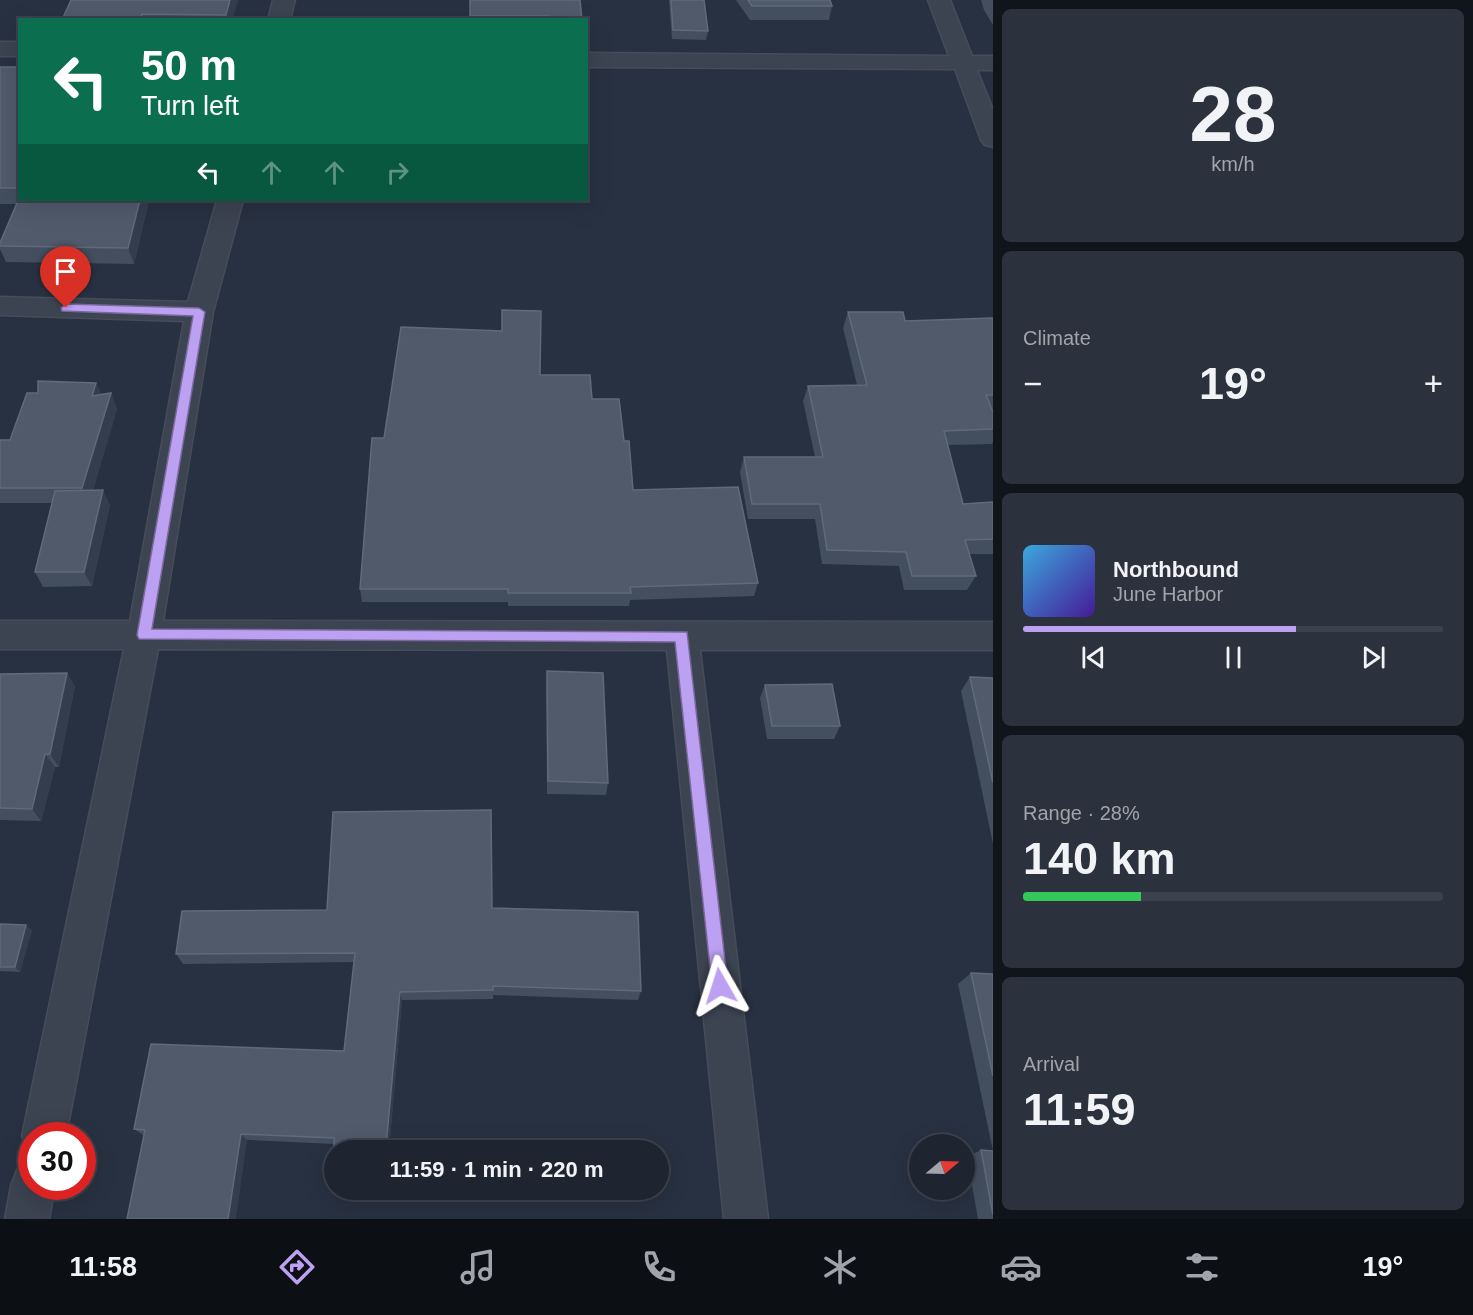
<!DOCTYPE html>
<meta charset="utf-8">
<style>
body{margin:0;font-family:Arial,sans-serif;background:#2b313d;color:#f1f3f6;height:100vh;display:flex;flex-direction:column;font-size:22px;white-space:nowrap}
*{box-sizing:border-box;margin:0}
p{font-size:20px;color:#a1a5ab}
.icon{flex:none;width:33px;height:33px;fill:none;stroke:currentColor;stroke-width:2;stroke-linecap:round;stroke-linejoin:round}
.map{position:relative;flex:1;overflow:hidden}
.panel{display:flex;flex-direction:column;gap:9px;padding:9px;background:#10141b;width:480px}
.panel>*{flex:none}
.banner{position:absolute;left:18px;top:18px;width:570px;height:183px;border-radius:0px;box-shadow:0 6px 24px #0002,0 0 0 2px #3c424d;background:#0b6e4f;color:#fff;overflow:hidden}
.needle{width:39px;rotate:71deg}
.fabs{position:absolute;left:909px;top:1134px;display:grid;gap:12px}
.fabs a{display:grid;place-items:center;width:66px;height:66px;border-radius:50%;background:#1e2531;box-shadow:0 6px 24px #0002,0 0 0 2px #3c424d;font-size:30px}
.speed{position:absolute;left:18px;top:1122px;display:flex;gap:12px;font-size:30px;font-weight:700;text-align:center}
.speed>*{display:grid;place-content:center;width:78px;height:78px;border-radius:50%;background:#1e2531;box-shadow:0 6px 24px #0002,0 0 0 2px #3c424d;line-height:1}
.speed .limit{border:9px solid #d22;background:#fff;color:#111}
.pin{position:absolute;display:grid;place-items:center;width:51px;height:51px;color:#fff;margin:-62px -26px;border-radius:50% 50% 50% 0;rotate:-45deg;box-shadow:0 0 6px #0007}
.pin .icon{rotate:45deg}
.me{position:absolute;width:66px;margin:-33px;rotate:354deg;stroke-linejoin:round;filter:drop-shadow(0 0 4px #0008)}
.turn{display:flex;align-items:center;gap:21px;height:126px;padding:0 24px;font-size:27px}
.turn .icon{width:78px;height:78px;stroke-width:2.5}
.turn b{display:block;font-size:42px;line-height:51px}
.lanes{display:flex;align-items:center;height:57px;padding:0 24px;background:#0003;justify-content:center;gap:30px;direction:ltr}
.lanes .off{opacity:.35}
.big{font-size:45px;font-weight:700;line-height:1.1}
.panel .card{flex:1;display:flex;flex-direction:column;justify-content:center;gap:9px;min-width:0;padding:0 21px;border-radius:9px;background:#2b313d}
.panel .dial{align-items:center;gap:0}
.dial b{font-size:78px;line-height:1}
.song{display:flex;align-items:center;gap:18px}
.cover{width:72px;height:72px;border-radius:9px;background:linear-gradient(135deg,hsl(200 70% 55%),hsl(260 70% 35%))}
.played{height:6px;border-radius:3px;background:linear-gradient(90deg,#bca0f2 65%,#3c424d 65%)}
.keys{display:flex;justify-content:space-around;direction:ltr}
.heat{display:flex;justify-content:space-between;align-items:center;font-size:33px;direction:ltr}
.charge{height:9px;border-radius:4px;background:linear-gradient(90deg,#34c759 28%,#3c424d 0)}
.trip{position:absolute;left:324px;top:1140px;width:345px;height:60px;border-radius:30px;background:#1e2531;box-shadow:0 6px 24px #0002,0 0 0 2px #3c424d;font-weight:700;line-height:60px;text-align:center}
.menu{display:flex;height:96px;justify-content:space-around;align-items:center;background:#0c0f14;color:#a1a5ab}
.menu .icon{width:42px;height:42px}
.menu .selected{color:#bca0f2}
.menu b{font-size:27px;color:#f1f3f6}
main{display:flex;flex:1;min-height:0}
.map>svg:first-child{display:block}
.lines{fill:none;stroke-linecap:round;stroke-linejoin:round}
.minor-casing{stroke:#464c5a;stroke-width:3}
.minor{fill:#3c4351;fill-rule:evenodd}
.wall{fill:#434e5f}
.shaded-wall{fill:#333d4e}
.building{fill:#505a6b;stroke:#606a7a;stroke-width:1.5}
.route{fill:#bca0f2;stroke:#7a689d;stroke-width:1.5}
</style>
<main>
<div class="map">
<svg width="993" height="1219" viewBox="0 0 993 1219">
<rect width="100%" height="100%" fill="#283141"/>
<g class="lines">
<defs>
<path id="minor" d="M 273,0 L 295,0 L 290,20 L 268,20 Z
M 928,0 L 950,0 L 972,56 L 993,56 L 993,70 L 977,70 L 993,110 L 993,147 L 985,145 L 981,140 L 955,69 L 586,67 L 586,53 L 949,56 Z
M 0,42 L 20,42 L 20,56 L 0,56 Z
M 217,200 L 243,200 L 213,312 L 163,621 L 993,622 L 993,650 L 700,650 L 768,1219 L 724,1219 L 667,650 L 158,649 L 66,1136 L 32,1136 L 32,1152 L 29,1151 L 22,1136 L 124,649 L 0,649 L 0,621 L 130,621 L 184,321 L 0,315 L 0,297 L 188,302 Z
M 32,1165 L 32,1186 L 55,1186 L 49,1219 L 5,1219 L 11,1186 L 17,1170 Z"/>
</defs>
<!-- minor casing -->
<use href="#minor" class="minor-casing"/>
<!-- minor -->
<use href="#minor" class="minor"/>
</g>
<!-- wall -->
<path class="wall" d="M 71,0 L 238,0 L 232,20 L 62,20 Z
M 470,0 L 582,20 L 470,20 Z
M 669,0 L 704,0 L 708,31 L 706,40 L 672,39 Z
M 736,0 L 830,0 L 832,6 L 829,20 L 750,20 Z
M 981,0 L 993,0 L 993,25 L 984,10 Z
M 0,67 L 20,67 L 20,200 L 149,200 L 134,264 L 6,262 L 0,249 L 0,243 L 16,204 L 0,204 Z
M 848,312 L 905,321 L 993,318 L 993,442 L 992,444 L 948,445 L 963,504 L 993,502 L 993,554 L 969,554 L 976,576 L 967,590 L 904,590 L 899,566 L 822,564 L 815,519 L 748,519 L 740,472 L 744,457 L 815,457 L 803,401 L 808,386 L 857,385 L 843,328 Z
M 540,375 L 592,399 L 624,441 L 633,490 L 758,583 L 754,596 L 630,600 L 629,606 L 508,606 L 508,602 L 362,602 L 360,589 L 384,438 Z
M 96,383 L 101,394 L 111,393 L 117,409 L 93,490 L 110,505 L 92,586 L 43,587 L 35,572 L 52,503 L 0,503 L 0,440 L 10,440 L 38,393 Z
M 547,671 L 608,783 L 606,795 L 547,794 L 546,685 Z
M 0,674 L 75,686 L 59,767 L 55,767 L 41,821 L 0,820 Z
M 970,677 L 993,678 L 993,844 L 961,691 Z
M 765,685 L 840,726 L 834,739 L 767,739 L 760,698 Z
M 492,908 L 641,991 L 638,1000 L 493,995 L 493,999 L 402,1000 L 389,1150 L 337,1150 L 334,1144 L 143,1135 L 134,1129 L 344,1051 L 354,962 L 183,964 L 176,954 Z
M 0,924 L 32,930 L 20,972 L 0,971 Z
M 971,973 L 993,974 L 993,1151 L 958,984 Z
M 981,1150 L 993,1151 L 993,1219 L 978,1219 L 967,1157 Z"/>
<!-- shaded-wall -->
<path class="shaded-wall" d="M 230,0 L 238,0 L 232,20 L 227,20 L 226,15 Z
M 586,84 L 588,84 L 586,97 Z
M 140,200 L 149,200 L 134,264 L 128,248 Z
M 96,383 L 103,399 L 92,396 Z
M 111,393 L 117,409 L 89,503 L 82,488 Z
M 103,490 L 110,505 L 92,586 L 84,572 Z
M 67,673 L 75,686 L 59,767 L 50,754 Z
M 45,754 L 55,767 L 41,821 L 32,809 Z
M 26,925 L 32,930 L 20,972 L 15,967 Z
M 400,992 L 402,1000 L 389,1150 L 388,1150 L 386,1147 Z
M 241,1134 L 247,1140 L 236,1219 L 228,1219 Z"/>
<!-- building -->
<path class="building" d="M 71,0 L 230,0 L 226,15 L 142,14 L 141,18 L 131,18 L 130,20 L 62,20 Z
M 470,0 L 580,0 L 582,20 L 550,20 L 549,16 L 470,16 Z
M 671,0 L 704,0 L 708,31 L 673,30 Z
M 748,0 L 830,0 L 832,6 L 752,6 Z
M 586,66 L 588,84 L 586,84 Z
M 0,67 L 20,67 L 20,188 L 0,188 Z
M 20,196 L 20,200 L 140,200 L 128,248 L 0,246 L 0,243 Z
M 502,310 L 541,311 L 540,375 L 590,375 L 592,399 L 619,399 L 624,441 L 629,441 L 633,490 L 738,487 L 758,583 L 630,587 L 631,593 L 508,593 L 508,589 L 360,589 L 372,438 L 384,438 L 401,327 L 502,331 Z
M 848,312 L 903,312 L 905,321 L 993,318 L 993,395 L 986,395 L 993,412 L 993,429 L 944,431 L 963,504 L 993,502 L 993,539 L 965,540 L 976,576 L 912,576 L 906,552 L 827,550 L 820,504 L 752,504 L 744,457 L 823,457 L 808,386 L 867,385 Z
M 38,381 L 96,383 L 92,396 L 111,393 L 82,488 L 0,488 L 0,440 L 10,440 L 27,393 L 38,393 Z
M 103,490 L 84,572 L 35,572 L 55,491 Z
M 547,671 L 603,673 L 608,783 L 548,781 Z
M 67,673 L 50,754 L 45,754 L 32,809 L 0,808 L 0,674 Z
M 970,677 L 993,678 L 993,783 Z
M 832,684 L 840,726 L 772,726 L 765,685 Z
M 491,810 L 492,908 L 638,912 L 641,991 L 493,986 L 493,990 L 400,992 L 386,1147 L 334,1145 L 334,1138 L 241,1134 L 228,1219 L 127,1219 L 145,1130 L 134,1129 L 151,1044 L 344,1051 L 355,953 L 176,954 L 182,911 L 327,910 L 333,812 Z
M 0,924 L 26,925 L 15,967 L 0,967 Z
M 971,973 L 993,974 L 993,1076 Z
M 981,1150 L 993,1151 L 993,1215 Z"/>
<!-- route -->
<path class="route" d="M 66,304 L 199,308 L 205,312 L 152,629 L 687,632 L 728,986 L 726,992 L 720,994 L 714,992 L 712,986 L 675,642 L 139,639 L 137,635 L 193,316 L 62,311 L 61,308 Z"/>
</svg>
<div class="fabs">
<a><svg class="needle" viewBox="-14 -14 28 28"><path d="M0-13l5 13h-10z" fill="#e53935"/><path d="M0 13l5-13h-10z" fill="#a1a5ab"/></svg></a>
</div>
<div class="speed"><div class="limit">30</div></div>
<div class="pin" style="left:66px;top:308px;background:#d93025"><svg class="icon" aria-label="arrive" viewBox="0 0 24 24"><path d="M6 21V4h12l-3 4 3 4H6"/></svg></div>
<svg class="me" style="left:720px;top:986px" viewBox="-20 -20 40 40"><path d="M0-17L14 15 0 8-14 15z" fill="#bca0f2" stroke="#fff" stroke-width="4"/></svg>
<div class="trip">11:59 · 1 min · 220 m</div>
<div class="banner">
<div class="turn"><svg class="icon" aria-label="left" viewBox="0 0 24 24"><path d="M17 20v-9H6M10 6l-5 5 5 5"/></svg><div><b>50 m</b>Turn left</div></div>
<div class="lanes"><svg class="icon" aria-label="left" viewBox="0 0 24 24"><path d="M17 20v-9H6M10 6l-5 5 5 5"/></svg><svg class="icon off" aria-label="ahead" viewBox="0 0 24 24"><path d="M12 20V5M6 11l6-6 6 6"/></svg><svg class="icon off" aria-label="ahead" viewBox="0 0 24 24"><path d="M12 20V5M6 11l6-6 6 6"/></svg><svg class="icon off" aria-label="right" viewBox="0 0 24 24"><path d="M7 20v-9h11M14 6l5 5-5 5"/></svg></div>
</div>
</div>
<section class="panel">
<div class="card dial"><b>28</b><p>km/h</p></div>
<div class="card"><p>Climate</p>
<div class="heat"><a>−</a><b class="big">19°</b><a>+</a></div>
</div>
<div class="card">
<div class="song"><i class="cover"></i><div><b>Northbound</b><p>June Harbor</p></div></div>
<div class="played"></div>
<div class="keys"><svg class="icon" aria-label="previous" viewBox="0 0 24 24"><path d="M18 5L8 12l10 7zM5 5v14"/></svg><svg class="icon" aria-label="pause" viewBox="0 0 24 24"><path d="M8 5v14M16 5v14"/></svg><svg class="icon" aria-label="next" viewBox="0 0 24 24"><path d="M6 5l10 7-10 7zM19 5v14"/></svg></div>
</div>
<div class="card"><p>Range · 28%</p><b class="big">140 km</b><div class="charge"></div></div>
<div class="card"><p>Arrival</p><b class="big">11:59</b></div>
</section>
</main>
<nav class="menu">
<b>11:58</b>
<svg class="icon selected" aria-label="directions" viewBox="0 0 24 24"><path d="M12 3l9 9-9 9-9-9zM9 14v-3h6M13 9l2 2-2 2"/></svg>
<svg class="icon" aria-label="music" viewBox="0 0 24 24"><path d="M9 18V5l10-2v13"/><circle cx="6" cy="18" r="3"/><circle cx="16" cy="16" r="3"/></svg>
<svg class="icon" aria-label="phone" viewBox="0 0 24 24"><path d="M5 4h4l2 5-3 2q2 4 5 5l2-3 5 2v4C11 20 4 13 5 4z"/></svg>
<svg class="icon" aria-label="climate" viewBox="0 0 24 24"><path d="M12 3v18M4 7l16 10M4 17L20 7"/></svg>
<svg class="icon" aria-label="car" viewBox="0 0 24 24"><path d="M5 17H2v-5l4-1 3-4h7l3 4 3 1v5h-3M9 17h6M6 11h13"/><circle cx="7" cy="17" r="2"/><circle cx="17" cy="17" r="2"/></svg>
<svg class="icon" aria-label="filters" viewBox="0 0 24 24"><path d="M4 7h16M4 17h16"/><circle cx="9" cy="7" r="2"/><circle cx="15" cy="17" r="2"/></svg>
<b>19°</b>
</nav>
